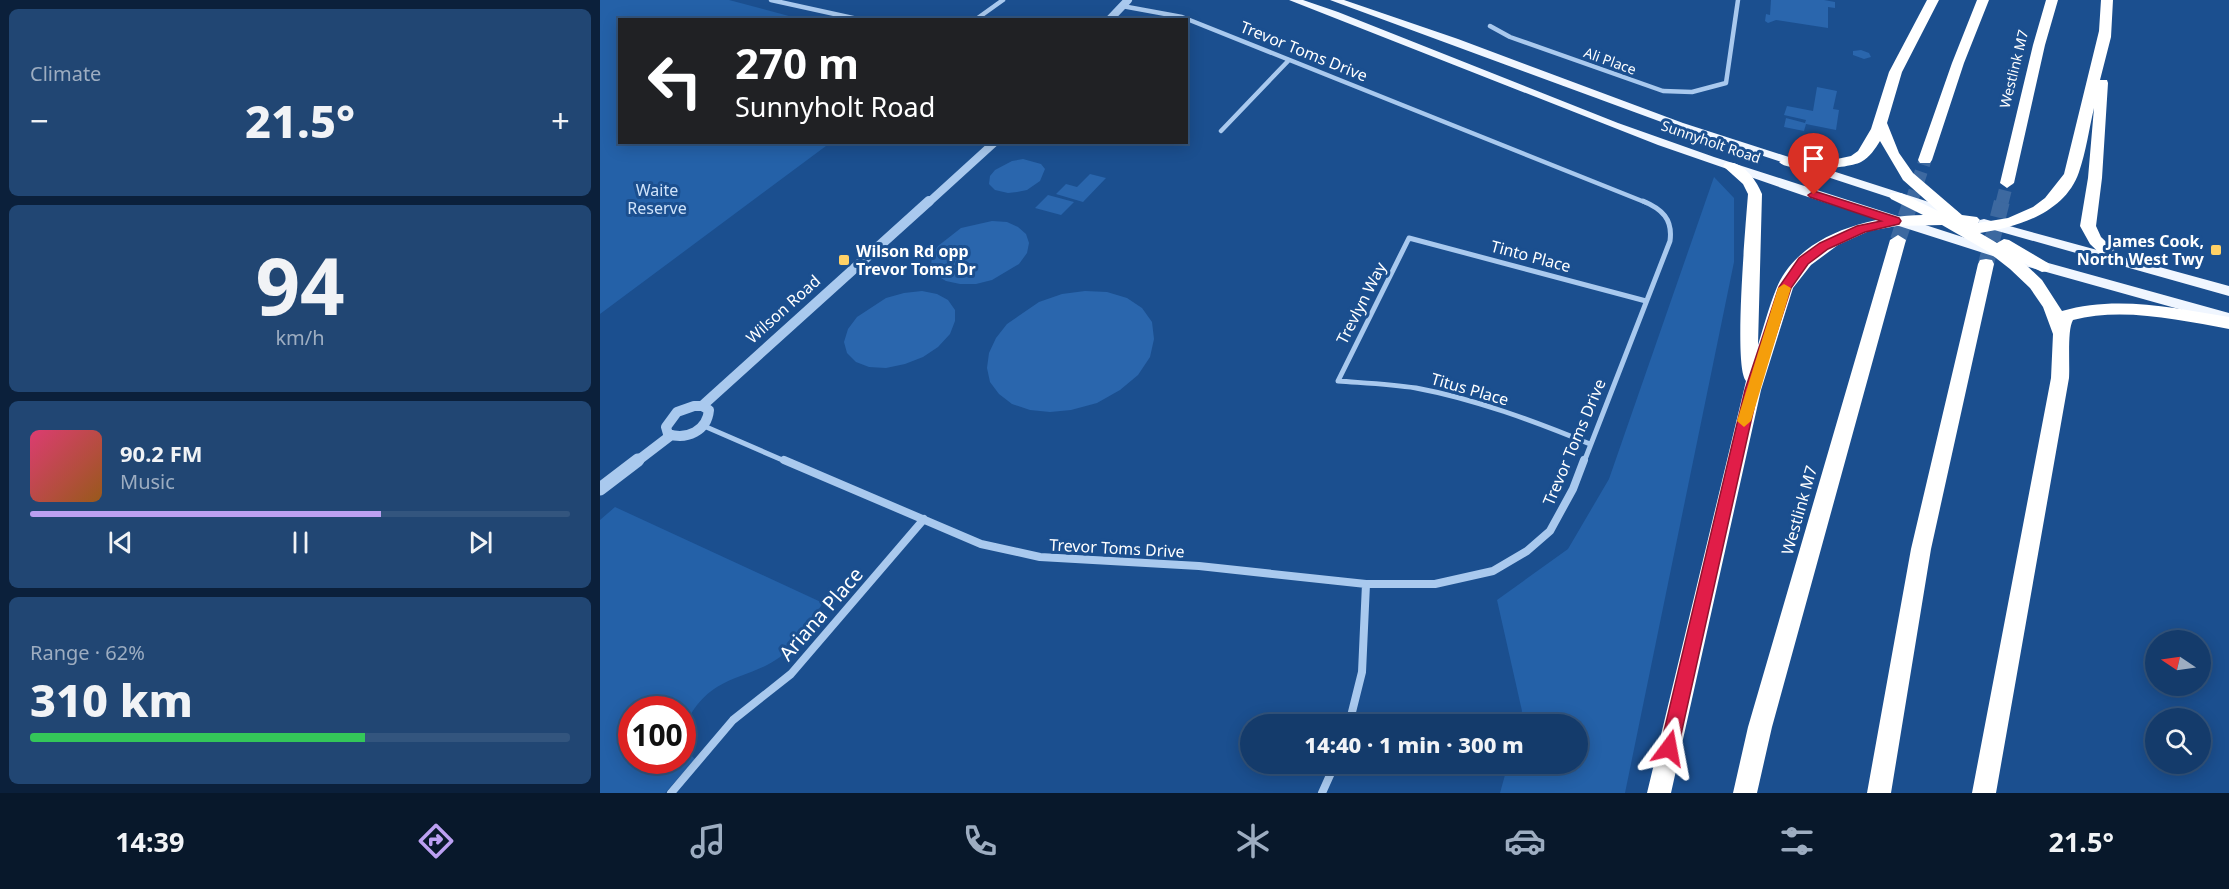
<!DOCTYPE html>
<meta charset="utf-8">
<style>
body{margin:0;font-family:"Noto Sans",sans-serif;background:#214673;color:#f1f3f6;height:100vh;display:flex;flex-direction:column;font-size:22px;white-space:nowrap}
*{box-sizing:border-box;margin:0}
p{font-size:20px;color:#9dadc1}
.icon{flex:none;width:33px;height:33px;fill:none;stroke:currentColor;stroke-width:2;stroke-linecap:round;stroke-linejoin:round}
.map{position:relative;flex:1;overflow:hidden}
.side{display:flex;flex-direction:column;gap:9px;padding:9px;background:#0b203b;width:600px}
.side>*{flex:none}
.guide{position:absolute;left:18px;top:18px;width:570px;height:126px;border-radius:0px;box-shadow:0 3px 15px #0003,0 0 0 2px #33557e;background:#202124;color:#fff;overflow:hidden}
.needle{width:39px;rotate:283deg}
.fabs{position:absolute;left:1545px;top:630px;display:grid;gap:12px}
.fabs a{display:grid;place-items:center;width:66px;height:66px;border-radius:50%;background:#143b6b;box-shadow:0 3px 15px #0003,0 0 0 2px #33557e;font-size:30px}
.speed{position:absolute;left:18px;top:696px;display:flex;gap:12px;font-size:30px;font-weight:700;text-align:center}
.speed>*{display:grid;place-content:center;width:78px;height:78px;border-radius:50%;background:#143b6b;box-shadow:0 3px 15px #0003,0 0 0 2px #33557e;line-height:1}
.speed .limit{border:9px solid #d22;background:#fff;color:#111}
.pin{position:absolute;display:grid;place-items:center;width:51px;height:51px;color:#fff;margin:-62px -26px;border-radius:50% 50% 50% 0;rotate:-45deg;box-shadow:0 0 6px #0007}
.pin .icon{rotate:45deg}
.me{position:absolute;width:66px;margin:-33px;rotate:13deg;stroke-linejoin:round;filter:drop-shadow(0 0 4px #0008)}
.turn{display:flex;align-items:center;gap:21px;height:126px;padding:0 18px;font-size:27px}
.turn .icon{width:78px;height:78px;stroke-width:2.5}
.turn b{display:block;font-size:42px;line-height:51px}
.big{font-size:45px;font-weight:800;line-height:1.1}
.side .widget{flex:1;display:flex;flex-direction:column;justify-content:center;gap:9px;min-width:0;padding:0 21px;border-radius:9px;background:#214673}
.side .dial{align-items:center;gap:0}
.dial b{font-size:78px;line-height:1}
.song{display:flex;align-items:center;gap:18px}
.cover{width:72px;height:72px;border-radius:9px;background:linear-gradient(135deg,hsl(340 70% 55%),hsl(30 70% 35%))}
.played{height:6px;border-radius:3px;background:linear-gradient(90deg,#bca0f2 65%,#33557e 65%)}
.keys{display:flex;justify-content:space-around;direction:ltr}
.heat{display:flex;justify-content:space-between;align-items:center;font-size:33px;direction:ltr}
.charge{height:9px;border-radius:4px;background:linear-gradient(90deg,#34c759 62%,#33557e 0)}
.trip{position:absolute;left:640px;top:714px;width:348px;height:60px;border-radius:30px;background:#143b6b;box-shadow:0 3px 15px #0003,0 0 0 2px #33557e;font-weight:800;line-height:60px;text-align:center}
.dock{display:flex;height:96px;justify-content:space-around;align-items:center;background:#08182b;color:#9dadc1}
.dock .icon{width:42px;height:42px}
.dock .active{color:#bca0f2}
.dock b{font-size:27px;color:#f1f3f6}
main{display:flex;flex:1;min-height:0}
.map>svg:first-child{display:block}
.green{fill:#2461a8;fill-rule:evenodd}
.building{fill:#2a66ad}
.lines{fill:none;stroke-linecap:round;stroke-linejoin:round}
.motorway-tunnel-far1{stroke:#3d69a0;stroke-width:13;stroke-dasharray:13 7;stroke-linecap:butt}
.motorway-tunnel{stroke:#3d69a0;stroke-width:16;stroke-dasharray:16 8;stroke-linecap:butt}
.minor-far2{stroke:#a9c9ee;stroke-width:4.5}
.minor-far1{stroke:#a9c9ee;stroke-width:5}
.minor{stroke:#a9c9ee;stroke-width:8}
.tertiary-far2{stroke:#a9c9ee;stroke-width:8}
.tertiary-far1{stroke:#a9c9ee;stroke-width:10}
.tertiary{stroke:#a9c9ee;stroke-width:13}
.primary{fill:#f0f6ff;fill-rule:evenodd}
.motorway{fill:#fff;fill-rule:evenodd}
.route{fill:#e11d48;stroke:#92132f;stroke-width:1.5}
.slow{fill:#f59e0b}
.poi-dot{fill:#ffd166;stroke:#1b4f8f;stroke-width:2}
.labels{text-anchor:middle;stroke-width:6;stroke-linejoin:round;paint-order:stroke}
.far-street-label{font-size:14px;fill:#fff;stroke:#1b4f8f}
.street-label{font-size:16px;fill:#fff;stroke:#1b4f8f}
.park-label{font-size:16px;fill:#cfe3fa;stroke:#1b4f8f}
.poi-label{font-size:16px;font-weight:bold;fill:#fff;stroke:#1b4f8f;text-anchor:end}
.near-street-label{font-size:20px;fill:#fff;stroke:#1b4f8f}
</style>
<main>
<section class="side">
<div class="widget"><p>Climate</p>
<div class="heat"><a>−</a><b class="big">21.5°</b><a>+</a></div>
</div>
<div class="widget dial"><b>94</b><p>km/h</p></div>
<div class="widget">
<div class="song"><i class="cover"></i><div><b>90.2 FM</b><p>Music</p></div></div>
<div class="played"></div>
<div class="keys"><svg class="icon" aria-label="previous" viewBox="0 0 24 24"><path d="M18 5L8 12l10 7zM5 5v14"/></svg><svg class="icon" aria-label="pause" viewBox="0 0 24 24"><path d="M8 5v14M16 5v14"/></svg><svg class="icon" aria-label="next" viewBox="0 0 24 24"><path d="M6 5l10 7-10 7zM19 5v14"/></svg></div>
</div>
<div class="widget"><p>Range · 62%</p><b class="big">310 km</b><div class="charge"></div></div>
</section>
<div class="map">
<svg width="1629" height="793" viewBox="0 0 1629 793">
<rect width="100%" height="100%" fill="#1b4f8f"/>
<!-- green -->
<path class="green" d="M 0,0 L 129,0 L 200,19 L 20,20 L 20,142 L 230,143 L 0,314 Z
M 1114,177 L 1134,198 L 1134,262 L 1025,793 L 900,793 L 908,764 L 978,764 L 978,724 L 918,724 L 922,711 L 897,600 L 968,549 L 1009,479 Z
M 15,507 L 223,603 C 210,621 197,643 180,657 C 160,672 138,674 117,687 C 94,701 70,737 95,759 L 65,793 L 0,793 L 0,520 ZM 32,710 L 82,710 L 82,760 L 32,760 Z"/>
<!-- building -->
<path class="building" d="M 1171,0 L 1224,0 L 1235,2 L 1235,8 L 1228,7 L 1228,28 L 1176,20 L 1168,23 L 1165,21 L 1166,14 L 1170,15 Z
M 1261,50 L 1269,53 L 1271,57 L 1264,59 L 1253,55 L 1253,51 Z
M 1217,87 L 1237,91 L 1233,109 L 1239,110 L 1236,130 L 1206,124 L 1204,131 L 1184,127 L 1186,118 L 1205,123 L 1206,120 L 1184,115 L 1187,106 L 1213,111 Z
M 423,159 L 441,164 L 445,169 L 440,181 L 427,190 L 417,192 L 408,193 L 395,190 L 389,184 L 390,176 L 395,170 L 412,161 Z
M 490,174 L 506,178 L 483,202 L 456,194 L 466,184 L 477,187 Z
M 448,195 L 474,202 L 461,215 L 435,208 Z
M 392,221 L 407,222 L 418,227 L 426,234 L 429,243 L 427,253 L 419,264 L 392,280 L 376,284 L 360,284 L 346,281 L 336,275 L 331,266 L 332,256 L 338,246 L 361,228 Z
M 322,291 L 337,294 L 348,300 L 355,310 L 355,321 L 350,334 L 338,347 L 323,357 L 305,364 L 286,368 L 269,367 L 256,362 L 247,353 L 244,342 L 248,329 L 257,317 L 286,298 L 304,293 Z
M 485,291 L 507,292 L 527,298 L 542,308 L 552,322 L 554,339 L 550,357 L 538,375 L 520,390 L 497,403 L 471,410 L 450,412 L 430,410 L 412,404 L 399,394 L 390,382 L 387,368 L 389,353 L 396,338 L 407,324 L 439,302 L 462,294 Z"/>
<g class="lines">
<!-- motorway-tunnel-far1 -->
<path class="motorway-tunnel-far1" d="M 1311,203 L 1325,160
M 1402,203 L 1407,183"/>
<!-- motorway-tunnel -->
<path class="motorway-tunnel" d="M 1298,240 L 1311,201
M 1386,264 L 1402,201"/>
<!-- minor-far2 -->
<path class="minor-far2" d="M 171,0 L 262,20
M 522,6 L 582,17 L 1047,203
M 375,20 L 403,0
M 890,26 L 910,37 L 1063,91 L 1092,92 L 1126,83 L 1138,0
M 621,131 L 689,60"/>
<!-- minor-far1 -->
<path class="minor-far1" d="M 104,426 L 187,462
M 990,444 C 934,421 875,399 816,388 C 790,384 764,383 738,381 L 809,238 L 1046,301
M 984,462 L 1070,241 C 1073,219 1062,209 1043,201"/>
<!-- minor -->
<path class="minor" d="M 184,460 L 381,544 L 440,557 L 599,566 L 766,584 L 835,584 L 893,571 L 927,551 L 950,531 L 973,489 L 984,460
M 749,724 L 762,672 L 766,584
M 71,793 L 133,720 L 191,674 L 324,519
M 722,793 L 735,764"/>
<!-- tertiary-far2 -->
<path class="tertiary-far2" d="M 509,20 L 528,0
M 328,203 L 395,142"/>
<!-- tertiary-far1 -->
<path class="tertiary-far1" d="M 94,406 L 102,406 L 109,410 C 107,431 87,440 68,434 L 66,427 L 77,412 Z
M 102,406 L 329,201
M 36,462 L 70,436"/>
<!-- tertiary -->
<path class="tertiary" d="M 0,489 L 38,460"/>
<!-- primary -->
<path class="primary" d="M 689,0 L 703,0 L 738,12 L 1018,123 L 1114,157 L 1406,251 L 1408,254 L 1406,257 L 1396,257 L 1202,195 L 1058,145 Z
M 730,0 L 744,0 L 858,39 L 1083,123 L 1357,211 L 1359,214 L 1353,218 L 1349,217 L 1075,127 Z
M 1384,219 L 1629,286 L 1629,296 L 1380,226 L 1378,223 L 1380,220 Z
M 1430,258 L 1629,313 L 1629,323 L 1425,266 L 1423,263 Z"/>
<!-- motorway -->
<path class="motorway" d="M 1327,0 L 1339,0 L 1302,72 L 1287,123 L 1299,153 L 1313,173 L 1362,215 L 1377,217 L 1380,220 L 1378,223 L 1408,218 L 1433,207 L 1445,198 L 1464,174 L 1499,31 L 1501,0 L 1513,0 L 1511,37 L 1500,80 L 1507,80 L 1508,83 L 1502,178 L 1496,226 L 1501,237 L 1526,261 L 1524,265 L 1512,265 L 1490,244 L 1480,226 L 1488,178 L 1494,108 C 1489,129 1486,152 1479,172 C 1465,213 1418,227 1380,233 L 1397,243 L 1404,239 L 1409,240 L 1448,263 L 1450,267 L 1448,271 L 1442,272 L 1424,263 L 1442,280 L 1462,311 C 1516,295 1575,308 1629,317 L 1629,329 C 1580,320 1522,307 1473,320 C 1467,330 1470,364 1469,378 L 1396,793 L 1372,793 L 1451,378 L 1453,334 L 1443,307 L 1430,288 L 1410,269 L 1387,251 L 1342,225 L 1297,226 L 1269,231 L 1238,245 L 1211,265 L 1193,288 L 1161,390 L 1071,793 L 1047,793 L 1146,381 C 1133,366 1146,223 1148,194 L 1143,184 L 1123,166 L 1125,163 C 1142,159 1157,181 1162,194 L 1158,345 C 1164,326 1169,306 1177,287 C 1200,234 1270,216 1323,215 L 1291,199 L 1289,196 L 1291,193 L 1301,193 L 1338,211 L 1303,180 L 1280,141 C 1275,149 1270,157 1261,162 C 1247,169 1189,173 1179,162 L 1186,158 L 1237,159 L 1251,156 L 1258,151 L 1271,129 L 1289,72 Z
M 1377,0 L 1389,0 L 1364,63 L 1332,160 L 1330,163 L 1320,163 L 1318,160 L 1352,63 Z
M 1446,0 L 1458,0 L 1445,45 L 1414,183 L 1407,188 L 1400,183 L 1433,45 Z
M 1298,235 L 1306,240 L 1172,727 L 1157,793 L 1133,793 L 1148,727 L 1290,240 Z
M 1386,259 L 1392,260 L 1394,264 L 1331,549 L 1291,793 L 1267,793 L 1311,549 L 1378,264 L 1380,260 Z"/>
</g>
<!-- route -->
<path class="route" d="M 1214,191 L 1299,218 L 1301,221 L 1299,224 L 1265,232 L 1228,249 L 1208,264 L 1191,288 L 1158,390 L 1078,748 L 1075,755 L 1069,757 L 1063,755 L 1060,748 L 1145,390 L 1179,287 L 1199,258 L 1220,243 L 1257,226 L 1281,221 L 1210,197 L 1208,195 Z"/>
<!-- slow -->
<path class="slow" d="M 1184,284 L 1191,288 L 1151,421 L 1144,427 L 1137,421 L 1178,288 Z"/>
<!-- markers -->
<g class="poi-dot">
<rect x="1610" y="244" width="12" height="12" rx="3"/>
<rect x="238" y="254" width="12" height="12" rx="3"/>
</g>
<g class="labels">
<!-- far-street labels -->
<g class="far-street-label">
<text transform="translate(1010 61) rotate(20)" y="5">Ali Place</text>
<text transform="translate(1414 69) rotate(-76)" y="5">Westlink M7</text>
<text transform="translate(1111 142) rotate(19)" y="5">Sunnyholt Road</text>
</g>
<!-- street labels -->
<g class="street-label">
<text transform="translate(704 51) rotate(22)" y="6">Trevor Toms Drive</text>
<text transform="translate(931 256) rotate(15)" y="6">Tinto Place</text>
<text transform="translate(761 303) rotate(-63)" y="6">Trevlyn Way</text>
<text transform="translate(183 309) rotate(-42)" y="6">Wilson Road</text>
<text transform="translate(870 389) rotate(16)" y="6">Titus Place</text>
<text transform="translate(974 442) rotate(-67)" y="6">Trevor Toms Drive</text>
<text transform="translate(1199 510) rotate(-74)" y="6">Westlink M7</text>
<text transform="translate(517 548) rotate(3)" y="6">Trevor Toms Drive</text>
</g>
<!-- park labels -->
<g class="park-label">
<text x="57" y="196">Waite<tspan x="57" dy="18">Reserve</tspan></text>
</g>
<!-- poi labels -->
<g class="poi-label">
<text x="1604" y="247">James Cook,<tspan x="1604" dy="18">North West Twy</tspan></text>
<text x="256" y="257" text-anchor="start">Wilson Rd opp<tspan x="256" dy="18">Trevor Toms Dr</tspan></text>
</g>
<!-- near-street labels -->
<g class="near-street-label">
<text transform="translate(221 614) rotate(-49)" y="7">Ariana Place</text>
</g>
</g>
</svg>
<div class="fabs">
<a><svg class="needle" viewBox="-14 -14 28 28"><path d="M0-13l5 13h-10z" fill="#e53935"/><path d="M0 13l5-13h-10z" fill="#9dadc1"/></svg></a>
<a><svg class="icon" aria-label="search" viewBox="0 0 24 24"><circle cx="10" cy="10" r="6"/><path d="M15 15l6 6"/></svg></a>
</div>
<div class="speed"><div class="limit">100</div></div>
<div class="pin" style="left:1214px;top:195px;background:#d93025"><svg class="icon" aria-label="arrive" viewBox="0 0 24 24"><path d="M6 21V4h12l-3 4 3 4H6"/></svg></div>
<svg class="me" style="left:1069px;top:748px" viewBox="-20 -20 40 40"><path d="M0-17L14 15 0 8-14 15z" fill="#e11d48" stroke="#fff" stroke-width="4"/></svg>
<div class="trip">14:40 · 1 min · 300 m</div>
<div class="guide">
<div class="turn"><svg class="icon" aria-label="left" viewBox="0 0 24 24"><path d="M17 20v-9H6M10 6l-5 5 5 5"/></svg><div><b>270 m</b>Sunnyholt Road</div></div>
</div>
</div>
</main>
<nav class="dock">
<b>14:39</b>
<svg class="icon active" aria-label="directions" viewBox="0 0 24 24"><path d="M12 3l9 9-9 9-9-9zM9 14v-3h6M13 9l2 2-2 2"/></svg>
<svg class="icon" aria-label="music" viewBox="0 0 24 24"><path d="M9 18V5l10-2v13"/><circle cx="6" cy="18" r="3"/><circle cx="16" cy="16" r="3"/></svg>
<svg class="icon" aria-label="phone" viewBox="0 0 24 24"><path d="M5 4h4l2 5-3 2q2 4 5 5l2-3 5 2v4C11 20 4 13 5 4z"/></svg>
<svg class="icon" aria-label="climate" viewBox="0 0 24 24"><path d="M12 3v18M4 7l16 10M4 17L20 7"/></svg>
<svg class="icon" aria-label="car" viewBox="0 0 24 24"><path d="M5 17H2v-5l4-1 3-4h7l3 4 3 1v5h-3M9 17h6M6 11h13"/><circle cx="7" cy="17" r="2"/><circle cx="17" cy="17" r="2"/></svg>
<svg class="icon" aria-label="filters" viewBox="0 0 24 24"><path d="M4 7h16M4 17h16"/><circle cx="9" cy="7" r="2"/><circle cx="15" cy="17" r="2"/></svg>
<b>21.5°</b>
</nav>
